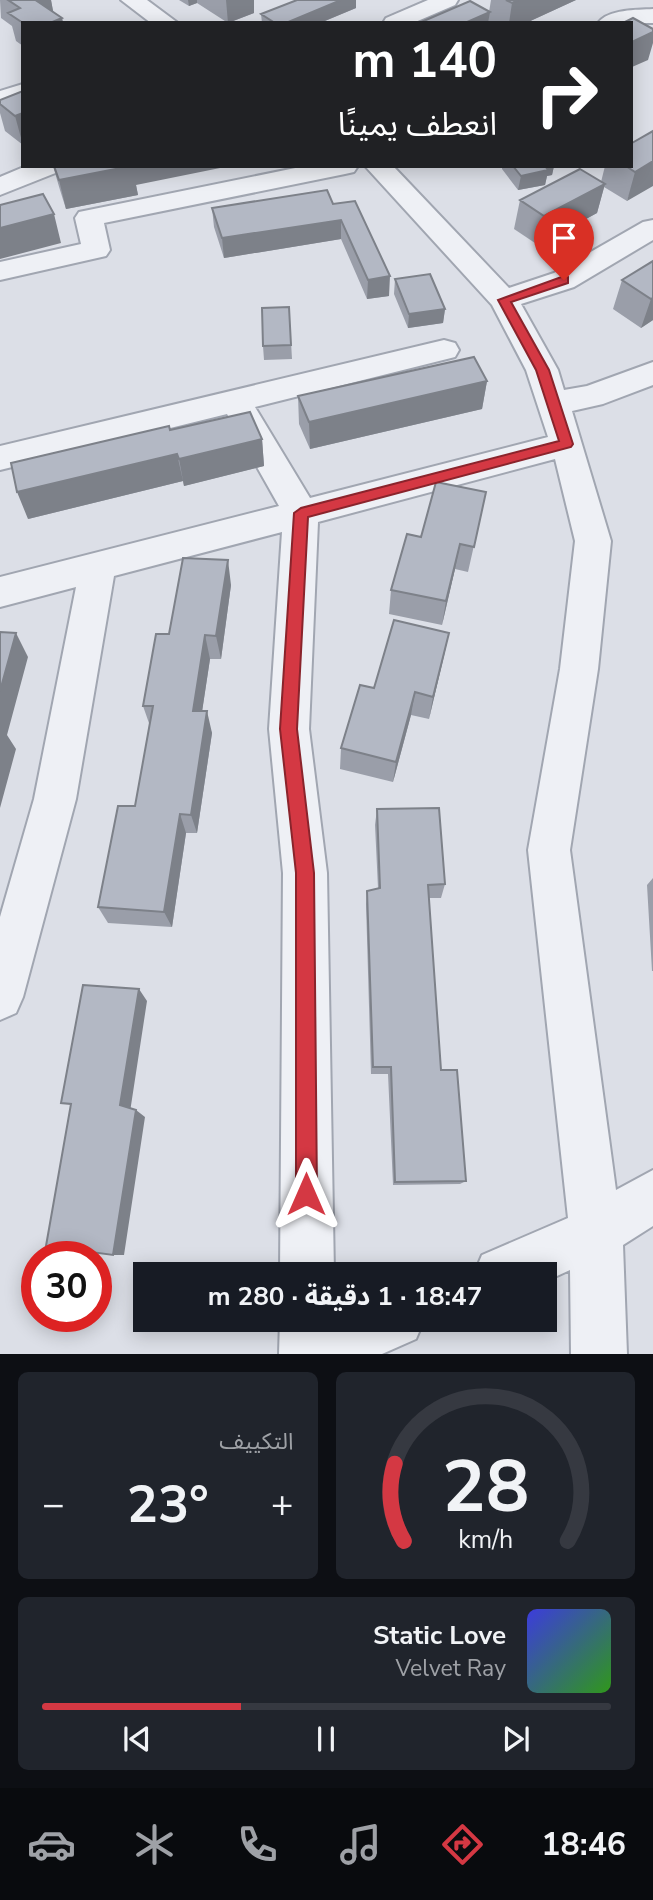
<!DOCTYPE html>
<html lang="ar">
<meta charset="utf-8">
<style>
body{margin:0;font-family:"Nunito Sans","Noto Sans Arabic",sans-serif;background:#20242c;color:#f1f3f6;direction:rtl;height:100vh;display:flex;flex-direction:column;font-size:26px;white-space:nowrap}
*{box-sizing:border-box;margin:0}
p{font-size:23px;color:#9ea1a6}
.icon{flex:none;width:38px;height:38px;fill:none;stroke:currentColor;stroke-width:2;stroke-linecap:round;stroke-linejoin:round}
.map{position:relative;height:1354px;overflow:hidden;direction:ltr}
.panel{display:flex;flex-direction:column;gap:18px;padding:18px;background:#0d0f14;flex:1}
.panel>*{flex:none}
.top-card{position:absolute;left:21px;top:21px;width:612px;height:147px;border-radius:0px;box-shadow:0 4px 18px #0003;direction:rtl;background:#202124;color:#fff;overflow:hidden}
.speed{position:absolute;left:21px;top:1241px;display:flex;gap:14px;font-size:35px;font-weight:700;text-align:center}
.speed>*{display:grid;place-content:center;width:91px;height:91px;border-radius:50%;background:#171b24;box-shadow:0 4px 18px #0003;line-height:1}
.speed .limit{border:10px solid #d22;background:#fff;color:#111}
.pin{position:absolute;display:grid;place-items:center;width:60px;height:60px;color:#fff;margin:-72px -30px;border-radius:50% 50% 50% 0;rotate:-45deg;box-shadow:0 0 7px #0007}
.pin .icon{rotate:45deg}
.me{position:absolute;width:77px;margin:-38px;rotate:0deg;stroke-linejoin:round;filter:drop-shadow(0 0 5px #0008)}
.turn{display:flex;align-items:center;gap:24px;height:147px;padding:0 21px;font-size:32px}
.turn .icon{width:91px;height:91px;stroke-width:2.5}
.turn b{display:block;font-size:49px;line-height:60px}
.big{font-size:52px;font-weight:700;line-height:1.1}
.panel .widget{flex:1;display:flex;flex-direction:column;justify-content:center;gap:10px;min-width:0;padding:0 24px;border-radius:10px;background:#20242c}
.panel .dial{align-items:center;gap:0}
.dial svg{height:182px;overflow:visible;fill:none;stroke:#363941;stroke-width:7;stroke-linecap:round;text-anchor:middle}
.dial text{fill:#f1f3f6;stroke:none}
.song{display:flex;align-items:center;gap:21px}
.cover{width:84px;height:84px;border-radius:10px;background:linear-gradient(135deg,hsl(240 70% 55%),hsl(110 70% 35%))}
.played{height:7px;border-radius:4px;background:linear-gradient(90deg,#d43843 35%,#363941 35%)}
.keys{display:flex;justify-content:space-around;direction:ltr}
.heat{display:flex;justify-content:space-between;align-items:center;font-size:38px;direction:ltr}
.panel .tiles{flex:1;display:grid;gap:18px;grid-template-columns:1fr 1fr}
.widget:last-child{grid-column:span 2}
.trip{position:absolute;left:133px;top:1262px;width:424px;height:70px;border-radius:0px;background:#171b24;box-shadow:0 4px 18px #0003;font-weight:700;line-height:70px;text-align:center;direction:rtl}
.menu{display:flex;height:112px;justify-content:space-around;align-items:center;background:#090b0e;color:#9ea1a6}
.menu .icon{width:49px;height:49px}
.menu .selected{color:#d43843}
.menu b{font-size:32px;color:#f1f3f6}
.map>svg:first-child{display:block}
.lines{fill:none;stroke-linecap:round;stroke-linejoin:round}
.minor-casing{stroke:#a1a6b1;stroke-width:4}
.minor{fill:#eef0f5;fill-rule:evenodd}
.wall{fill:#9a9ea9}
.shaded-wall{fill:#7d8189}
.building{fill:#b3b8c4;stroke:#7d8189;stroke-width:2}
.route{fill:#d43843;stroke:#8a242c;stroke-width:2}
</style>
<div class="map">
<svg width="653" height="1354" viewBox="0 0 653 1354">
<rect width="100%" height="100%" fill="#dcdfe7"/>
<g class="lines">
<defs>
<path id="minor" d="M 121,0 L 147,0 L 178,23 L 151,23 Z
M 428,0 L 458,0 L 455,5 L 413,23 L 383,23 L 386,18 Z
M 653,9 L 653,23 L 598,23 C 608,9 637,10 653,9 Z
M 23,84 L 23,100 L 0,107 L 0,91 Z
M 26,166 L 62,166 L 58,172 L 0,195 L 0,177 Z
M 305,166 L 358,166 L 354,172 L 345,174 L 104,223 L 110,250 L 106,256 L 0,280 L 0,262 L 81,244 L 75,218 L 79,212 Z
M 365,166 L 393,166 L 509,288 L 554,273 L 643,222 L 653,220 L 653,240 L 574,287 L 521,304 L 558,370 L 564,390 L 587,386 L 653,362 L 653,385 L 603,404 L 572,411 L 611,541 L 598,669 L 570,850 L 616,1190 L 653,1170 L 653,1226 L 623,1245 L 627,1354 L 571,1354 L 570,1270 L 544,1282 L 544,1274 L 474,1274 L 482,1255 L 568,1218 L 528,850 L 560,669 L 575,541 L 555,459 L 318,522 L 309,729 L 327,873 L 334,1274 L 280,1274 L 283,873 L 269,729 L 282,532 L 114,576 L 76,799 L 23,997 L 16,1013 L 0,1020 L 0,917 L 34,799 L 76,587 L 0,607 L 0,577 L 279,506 L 227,414 L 0,470 L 0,446 L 444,340 L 455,343 L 459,350 L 455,357 L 255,407 L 310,498 L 548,437 L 526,370 L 492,305 Z
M 280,1320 L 424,1320 L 416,1339 L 382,1354 L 279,1354 Z"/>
</defs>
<!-- minor casing -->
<use href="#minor" class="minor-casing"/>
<!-- minor -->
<use href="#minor" class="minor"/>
</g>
<!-- wall -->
<path class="wall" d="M 0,0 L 51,0 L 53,12 L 62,18 L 63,23 L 23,23 L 23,46 L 16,41 L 12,26 L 1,18 Z
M 179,0 L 254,0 L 254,13 L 228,23 L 197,3 L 189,6 Z
M 297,0 L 356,0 L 356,8 L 320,23 L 262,23 L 261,14 Z
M 491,0 L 576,0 L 526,23 L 492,23 L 489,21 L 488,23 L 419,23 L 489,12 Z
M 23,91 L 23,145 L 5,131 L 0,113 L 0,100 Z
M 653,131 L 627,201 L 604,187 L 597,213 L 538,245 L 514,229 L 520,200 L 601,182 L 605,166 L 632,166 Z
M 53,166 L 136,185 L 138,195 L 66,209 L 60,190 Z
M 502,166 L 554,166 L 552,175 L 547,176 L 545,185 L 518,190 L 502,169 Z
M 333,204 L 389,296 L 367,299 L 341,239 L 224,258 L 214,227 L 212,208 Z
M 653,261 L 653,320 L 641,328 L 613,309 L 622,280 Z
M 395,279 L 445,309 L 443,323 L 408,328 L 394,294 Z
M 289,307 L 292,359 L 264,360 L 263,346 Z
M 487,381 L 482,409 L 310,449 L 299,424 L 298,396 Z
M 170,430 L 262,439 L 264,466 L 184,486 L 183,481 L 28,519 Z
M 486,492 L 468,572 L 455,569 L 442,625 L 389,614 L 391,590 L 421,537 Z
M 231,585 L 221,659 L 210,659 L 202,711 L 212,733 L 197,833 L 186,833 L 172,927 L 108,923 L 98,907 L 135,806 L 150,726 L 143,706 L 169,634 Z
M 449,633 L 429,719 L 411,715 L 393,782 L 340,769 L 341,748 Z
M 377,809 L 445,884 L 441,898 L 429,898 L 441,1070 L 466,1181 L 460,1184 L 393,1185 L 388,1074 L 371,1074 L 366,904 L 367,891 L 378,888 L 375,825 Z
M 653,878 L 653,971 L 652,971 L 647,885 Z"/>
<!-- shaded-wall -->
<path class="shaded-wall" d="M 40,0 L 51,0 L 55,21 L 62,18 L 63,23 L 43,23 L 37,1 Z
M 188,0 L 197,0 L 197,3 L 189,6 Z
M 226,0 L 254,0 L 254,13 L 228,23 Z
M 341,0 L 356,0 L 356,8 L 320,23 L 286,23 Z
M 518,0 L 576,0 L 526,23 L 509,23 L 512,3 Z
M 490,12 L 488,23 L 465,23 Z
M 653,32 L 653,43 L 648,60 L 632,67 L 632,42 Z
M 23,113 L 23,145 L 15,116 Z
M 653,161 L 653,186 L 627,201 L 635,172 Z
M 130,166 L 230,166 L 136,185 L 138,195 L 66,209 L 59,180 Z
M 541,166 L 554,166 L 552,175 L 547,176 L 545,185 L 518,190 L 521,176 Z
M 605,184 L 597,213 L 538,245 L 544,216 Z
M 54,214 L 61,243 L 0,259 L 0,228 Z
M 341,220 L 341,239 L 224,258 L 222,238 Z
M 390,276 L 389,296 L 367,299 L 368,280 Z
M 653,298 L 653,320 L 641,328 L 651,299 Z
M 445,309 L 443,323 L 408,328 L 409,314 Z
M 487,381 L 482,409 L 310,449 L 309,422 Z
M 262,439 L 264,466 L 184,486 L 179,459 Z
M 177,454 L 183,481 L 28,519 L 17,492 Z
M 460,544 L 455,569 L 442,625 L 446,601 Z
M 228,560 L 231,585 L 221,659 L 216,636 Z
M 16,633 L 28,657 L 7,735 L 16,749 L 0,808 L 0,691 Z
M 449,633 L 444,656 L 429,719 L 433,697 Z
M 205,635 L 210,659 L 199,732 L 193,711 Z
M 415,692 L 411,715 L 393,782 L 396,762 Z
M 207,711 L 212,733 L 197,833 L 191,815 Z
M 180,814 L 186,833 L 172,927 L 164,912 Z
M 139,989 L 147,1001 L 130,1112 L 120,1105 Z
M 136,1110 L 145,1117 L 124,1255 L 113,1255 Z"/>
<!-- building -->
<path class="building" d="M 8,0 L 40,0 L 37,1 L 62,18 L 50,23 L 23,23 L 8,13 L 20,8 Z
M 297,0 L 341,0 L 286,23 L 275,23 L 261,14 Z
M 506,0 L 518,0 L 512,3 Z
M 470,1 L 490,12 L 465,23 L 419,23 Z
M 633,18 L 653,29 L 653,32 L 632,42 L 632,23 L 623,23 Z
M 23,91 L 23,113 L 15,116 L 0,104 L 0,100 Z
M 653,131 L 653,161 L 635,172 L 626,166 L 632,166 L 632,143 Z
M 54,166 L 131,166 L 59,180 Z
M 513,166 L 545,166 L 548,170 L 521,176 Z
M 580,169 L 605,184 L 544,216 L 520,200 Z
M 327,190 L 333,204 L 355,201 L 390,276 L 368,280 L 341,220 L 222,238 L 212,208 Z
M 43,194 L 54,214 L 0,228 L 0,205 Z
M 653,261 L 653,298 L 651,299 L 622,280 Z
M 430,274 L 445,309 L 409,314 L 395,279 Z
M 289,307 L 291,345 L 263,346 L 262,308 Z
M 474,357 L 487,381 L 309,422 L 298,396 Z
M 250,412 L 262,439 L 179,459 L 177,454 L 17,492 L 11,463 L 169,426 L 170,430 Z
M 436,482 L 486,492 L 474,547 L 460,544 L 446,601 L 391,590 L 407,534 L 421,537 Z
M 183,558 L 228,560 L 216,636 L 205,635 L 193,711 L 207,711 L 191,815 L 180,814 L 164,912 L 98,907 L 118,806 L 135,806 L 153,706 L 143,706 L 156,634 L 169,634 Z
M 394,620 L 449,633 L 433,697 L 415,692 L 396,762 L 341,748 L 360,685 L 374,688 Z
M 0,632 L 16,633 L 0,691 Z
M 439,808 L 445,884 L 428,885 L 441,1070 L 457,1070 L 466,1181 L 395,1182 L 391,1067 L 373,1067 L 367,891 L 380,888 L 377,809 Z
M 83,985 L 139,989 L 120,1105 L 136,1110 L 113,1255 L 46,1246 L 71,1104 L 61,1103 Z"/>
<!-- route -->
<path class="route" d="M 564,276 L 568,277 L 568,283 L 511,302 L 549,370 L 573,444 L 571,447 L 308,517 L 297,729 L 314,873 L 317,1194 L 314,1201 L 306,1204 L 299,1201 L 296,1194 L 296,873 L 280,729 L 294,513 L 301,508 L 559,441 L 536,370 L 498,300 Z"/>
</svg>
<div class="speed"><div class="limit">30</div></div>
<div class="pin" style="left:564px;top:280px;background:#d93025"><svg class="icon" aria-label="arrive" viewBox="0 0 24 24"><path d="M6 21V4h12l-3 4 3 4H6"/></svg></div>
<svg class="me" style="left:306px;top:1194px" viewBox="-20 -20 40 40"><path d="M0-17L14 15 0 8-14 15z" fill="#d43843" stroke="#fff" stroke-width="4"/></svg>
<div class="trip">18:47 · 1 دقيقة · 280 m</div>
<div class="top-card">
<div class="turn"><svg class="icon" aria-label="right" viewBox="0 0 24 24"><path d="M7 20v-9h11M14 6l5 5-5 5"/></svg><div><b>140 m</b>انعطف يمينًا</div></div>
</div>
</div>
<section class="panel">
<div class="tiles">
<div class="widget dial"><svg viewBox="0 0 100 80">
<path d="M14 69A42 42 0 1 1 86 69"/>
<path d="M14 69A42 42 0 0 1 10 35" stroke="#d43843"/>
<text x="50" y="56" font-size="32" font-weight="700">28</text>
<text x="50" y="72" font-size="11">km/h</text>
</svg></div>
<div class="widget"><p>التكييف</p>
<div class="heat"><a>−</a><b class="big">23°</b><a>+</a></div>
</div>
<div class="widget">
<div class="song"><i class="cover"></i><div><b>Static Love</b><p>Velvet Ray</p></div></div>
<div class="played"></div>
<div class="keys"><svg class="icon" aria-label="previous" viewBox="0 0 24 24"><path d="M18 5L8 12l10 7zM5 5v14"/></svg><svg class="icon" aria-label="pause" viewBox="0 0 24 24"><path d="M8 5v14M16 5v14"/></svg><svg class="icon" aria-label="next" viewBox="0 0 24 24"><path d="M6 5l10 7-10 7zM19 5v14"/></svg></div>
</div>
</div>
</section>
<nav class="menu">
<b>18:46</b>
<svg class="icon selected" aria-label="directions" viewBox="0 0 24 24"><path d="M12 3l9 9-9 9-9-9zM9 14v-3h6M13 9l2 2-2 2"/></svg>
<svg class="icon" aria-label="music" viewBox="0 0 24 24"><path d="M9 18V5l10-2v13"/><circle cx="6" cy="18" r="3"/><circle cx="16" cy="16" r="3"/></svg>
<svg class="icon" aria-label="phone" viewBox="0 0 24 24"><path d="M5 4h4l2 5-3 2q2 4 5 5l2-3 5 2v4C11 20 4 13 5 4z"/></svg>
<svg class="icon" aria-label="climate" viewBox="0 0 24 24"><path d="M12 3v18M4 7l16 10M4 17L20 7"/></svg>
<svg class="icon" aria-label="car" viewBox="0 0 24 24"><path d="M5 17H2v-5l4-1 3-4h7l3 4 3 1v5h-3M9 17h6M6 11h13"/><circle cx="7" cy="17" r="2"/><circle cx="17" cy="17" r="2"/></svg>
</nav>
